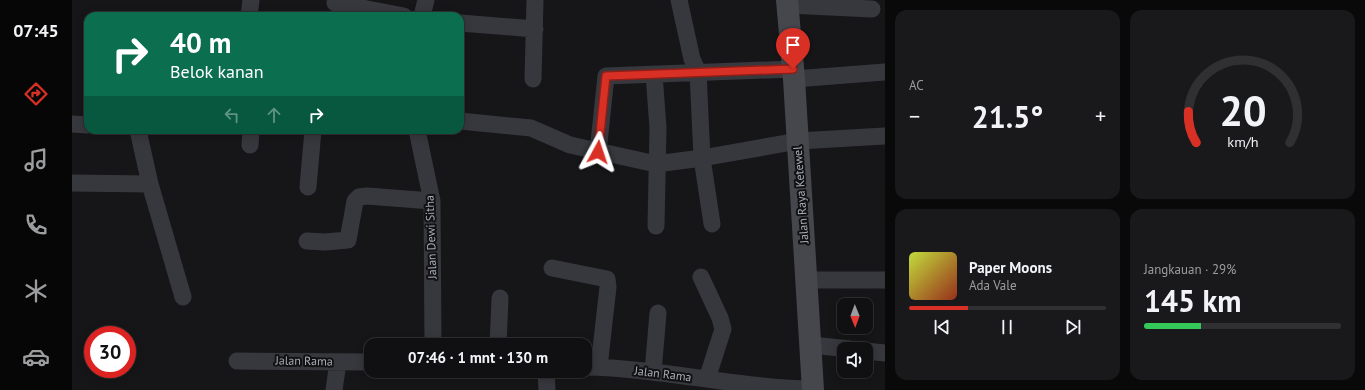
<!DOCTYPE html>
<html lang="id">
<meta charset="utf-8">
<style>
body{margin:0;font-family:"PT Sans",sans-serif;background:#19191b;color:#f1f3f6;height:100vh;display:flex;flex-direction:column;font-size:15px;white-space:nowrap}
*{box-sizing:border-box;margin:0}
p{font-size:13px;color:#9c9d9f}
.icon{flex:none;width:22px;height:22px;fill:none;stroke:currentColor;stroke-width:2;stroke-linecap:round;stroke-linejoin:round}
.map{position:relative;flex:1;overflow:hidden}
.sheet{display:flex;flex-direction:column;gap:10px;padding:10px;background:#09090a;width:480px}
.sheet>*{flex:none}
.banner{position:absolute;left:12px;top:12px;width:380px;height:122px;border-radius:12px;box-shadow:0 2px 10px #0003,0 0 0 1px #303032;background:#0b6e4f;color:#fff;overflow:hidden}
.needle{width:26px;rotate:179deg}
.buttons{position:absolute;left:765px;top:298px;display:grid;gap:8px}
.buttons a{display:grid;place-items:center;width:36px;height:36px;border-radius:8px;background:#101012;box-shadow:0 2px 10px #0003,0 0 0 1px #303032;font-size:20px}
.speed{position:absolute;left:12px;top:326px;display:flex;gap:8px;font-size:20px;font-weight:700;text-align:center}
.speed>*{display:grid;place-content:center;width:52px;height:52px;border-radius:50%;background:#101012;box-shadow:0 2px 10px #0003,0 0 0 1px #303032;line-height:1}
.speed .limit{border:6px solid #d22;background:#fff;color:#111}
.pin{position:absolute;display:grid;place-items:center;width:34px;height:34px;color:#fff;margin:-41px -17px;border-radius:50% 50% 50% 0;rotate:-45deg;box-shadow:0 0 4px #0007}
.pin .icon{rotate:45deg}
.me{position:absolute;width:44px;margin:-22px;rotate:5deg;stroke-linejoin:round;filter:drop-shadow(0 0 3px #0008)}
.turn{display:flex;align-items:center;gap:14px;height:84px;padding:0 20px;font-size:18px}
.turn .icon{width:52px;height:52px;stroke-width:2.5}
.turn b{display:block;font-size:28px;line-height:34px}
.lanes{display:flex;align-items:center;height:38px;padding:0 20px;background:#0003;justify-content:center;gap:20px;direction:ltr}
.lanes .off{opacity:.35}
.big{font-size:30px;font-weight:800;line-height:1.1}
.sheet .widget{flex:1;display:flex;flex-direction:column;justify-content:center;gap:6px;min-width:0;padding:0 14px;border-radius:12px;background:#19191b}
.sheet .dial{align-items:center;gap:0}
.dial svg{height:104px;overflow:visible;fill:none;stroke:#303032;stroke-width:7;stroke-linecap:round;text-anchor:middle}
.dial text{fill:#f1f3f6;stroke:none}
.song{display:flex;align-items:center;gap:12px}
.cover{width:48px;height:48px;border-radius:6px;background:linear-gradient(135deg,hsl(70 70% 55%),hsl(10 70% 35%))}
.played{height:4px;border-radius:2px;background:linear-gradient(90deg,#d93025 30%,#303032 30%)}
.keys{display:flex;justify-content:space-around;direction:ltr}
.heat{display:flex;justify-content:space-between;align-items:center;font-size:22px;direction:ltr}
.charge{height:6px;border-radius:3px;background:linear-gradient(90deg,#34c759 29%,#303032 0)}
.sheet .tiles{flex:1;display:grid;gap:10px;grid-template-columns:repeat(2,1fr)}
.trip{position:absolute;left:292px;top:338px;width:228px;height:40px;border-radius:12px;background:#101012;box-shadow:0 2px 10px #0003,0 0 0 1px #303032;font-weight:800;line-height:40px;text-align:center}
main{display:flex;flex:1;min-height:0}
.tab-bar{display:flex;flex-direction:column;width:72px;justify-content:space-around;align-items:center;background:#060607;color:#9c9d9f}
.tab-bar .icon{width:28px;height:28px}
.tab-bar .selected{color:#d93025}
.tab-bar b{font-size:18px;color:#f1f3f6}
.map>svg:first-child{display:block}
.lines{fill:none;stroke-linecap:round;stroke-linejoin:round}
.minor{stroke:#37383d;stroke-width:17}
.secondary{stroke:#45474d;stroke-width:22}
.route-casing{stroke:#8d1f18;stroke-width:10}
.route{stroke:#d93025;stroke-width:7}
.labels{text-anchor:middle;stroke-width:4;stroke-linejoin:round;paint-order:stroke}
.street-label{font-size:12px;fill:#a8adb8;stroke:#111113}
</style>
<main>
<nav class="tab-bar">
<b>07:45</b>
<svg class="icon selected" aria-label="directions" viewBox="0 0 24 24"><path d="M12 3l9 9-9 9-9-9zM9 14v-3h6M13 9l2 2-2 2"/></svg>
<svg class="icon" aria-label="music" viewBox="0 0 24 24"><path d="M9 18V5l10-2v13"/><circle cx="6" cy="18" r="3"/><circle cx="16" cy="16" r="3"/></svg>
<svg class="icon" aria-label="phone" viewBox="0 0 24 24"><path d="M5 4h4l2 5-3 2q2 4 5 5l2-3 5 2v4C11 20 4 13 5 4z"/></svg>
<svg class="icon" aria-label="climate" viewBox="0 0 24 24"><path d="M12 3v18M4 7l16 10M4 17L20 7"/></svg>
<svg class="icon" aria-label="car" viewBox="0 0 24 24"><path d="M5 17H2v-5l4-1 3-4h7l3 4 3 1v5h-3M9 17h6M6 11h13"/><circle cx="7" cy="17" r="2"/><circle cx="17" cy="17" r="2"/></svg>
</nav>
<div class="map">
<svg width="813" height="390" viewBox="0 0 813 390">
<rect width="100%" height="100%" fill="#161618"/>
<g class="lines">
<!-- minor -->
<path class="minor" d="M 607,0 L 620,59 L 626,72 L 630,158 L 640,224
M 263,3 L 332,16
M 716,5 L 800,9
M 177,16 L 179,0
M 350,16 L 354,0
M 388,23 L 463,29
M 582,74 L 586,128 L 584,226
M 461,79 L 463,0
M 722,79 L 813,72
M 388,121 L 459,128 L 498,145 L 584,164 L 630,158 L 726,141 L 813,136
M 0,124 L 16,125
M 66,130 L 78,184 L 111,297
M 345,130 L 360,201 L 361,345
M 178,145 L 179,130
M 526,152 L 534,76 L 721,69
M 0,183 L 78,184
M 236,187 L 241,130
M 235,241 L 253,242 L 276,240 L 283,201 L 287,197 L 295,196 L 360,201
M 480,268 L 535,279 L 536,287 L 527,367
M 629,277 L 648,318 L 651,329 L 635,379
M 735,280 L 813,280
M 426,345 L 428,298
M 739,345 L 778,349
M 794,351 L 813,353
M 165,361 L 299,362
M 513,367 C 589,368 664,388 741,389
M 474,371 L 475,390
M 581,372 L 586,313
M 262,390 L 266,362"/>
<!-- secondary -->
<path class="secondary" d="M 715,0 L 722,79 L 741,390"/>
</g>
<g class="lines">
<defs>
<path id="route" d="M 526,152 L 534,76 L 721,69"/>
</defs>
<!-- route casing -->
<use href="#route" class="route-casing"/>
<!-- route -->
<use href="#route" class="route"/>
</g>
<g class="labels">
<!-- street labels -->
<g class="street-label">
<text transform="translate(729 195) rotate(-94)" y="4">Jalan Raya Ketewel</text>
<text transform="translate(359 237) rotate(-92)" y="4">Jalan Dewi Sitha</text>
<text transform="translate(232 361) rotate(1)" y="4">Jalan Rama</text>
<text transform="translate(591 374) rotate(7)" y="4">Jalan Rama</text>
</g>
</g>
</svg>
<div class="buttons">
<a><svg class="needle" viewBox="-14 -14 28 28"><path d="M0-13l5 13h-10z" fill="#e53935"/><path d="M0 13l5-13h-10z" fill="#9c9d9f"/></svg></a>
<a><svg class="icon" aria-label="sound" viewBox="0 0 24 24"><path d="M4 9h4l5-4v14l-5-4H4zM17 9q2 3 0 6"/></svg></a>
</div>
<div class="speed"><div class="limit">30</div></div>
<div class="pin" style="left:721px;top:69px;background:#d93025"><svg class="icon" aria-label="arrive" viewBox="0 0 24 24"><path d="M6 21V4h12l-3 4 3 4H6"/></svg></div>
<svg class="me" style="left:526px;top:152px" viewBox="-20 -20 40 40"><path d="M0-17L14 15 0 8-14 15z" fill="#d93025" stroke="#fff" stroke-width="4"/></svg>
<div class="trip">07:46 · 1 mnt · 130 m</div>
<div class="banner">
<div class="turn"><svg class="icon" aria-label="right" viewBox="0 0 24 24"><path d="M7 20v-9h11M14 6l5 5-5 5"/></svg><div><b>40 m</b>Belok kanan</div></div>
<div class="lanes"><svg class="icon off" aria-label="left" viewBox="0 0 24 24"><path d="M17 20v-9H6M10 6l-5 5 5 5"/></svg><svg class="icon off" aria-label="ahead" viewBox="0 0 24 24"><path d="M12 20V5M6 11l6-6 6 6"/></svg><svg class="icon" aria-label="right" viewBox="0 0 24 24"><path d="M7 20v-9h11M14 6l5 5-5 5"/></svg></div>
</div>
</div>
<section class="sheet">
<div class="tiles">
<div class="widget"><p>AC</p>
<div class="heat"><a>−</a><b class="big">21.5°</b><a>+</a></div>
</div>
<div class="widget dial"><svg viewBox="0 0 100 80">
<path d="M14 69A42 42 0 1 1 86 69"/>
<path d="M14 69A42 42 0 0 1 8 45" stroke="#d93025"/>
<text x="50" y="56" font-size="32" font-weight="700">20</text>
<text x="50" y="72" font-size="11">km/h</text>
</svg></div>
<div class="widget">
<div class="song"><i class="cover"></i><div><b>Paper Moons</b><p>Ada Vale</p></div></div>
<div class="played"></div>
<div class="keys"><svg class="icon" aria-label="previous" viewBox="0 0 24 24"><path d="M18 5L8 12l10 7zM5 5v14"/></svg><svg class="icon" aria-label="pause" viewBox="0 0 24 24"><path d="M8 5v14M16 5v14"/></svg><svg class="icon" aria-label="next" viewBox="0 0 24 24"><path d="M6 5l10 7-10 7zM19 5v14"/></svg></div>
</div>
<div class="widget"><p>Jangkauan · 29%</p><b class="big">145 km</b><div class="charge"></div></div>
</div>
</section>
</main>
